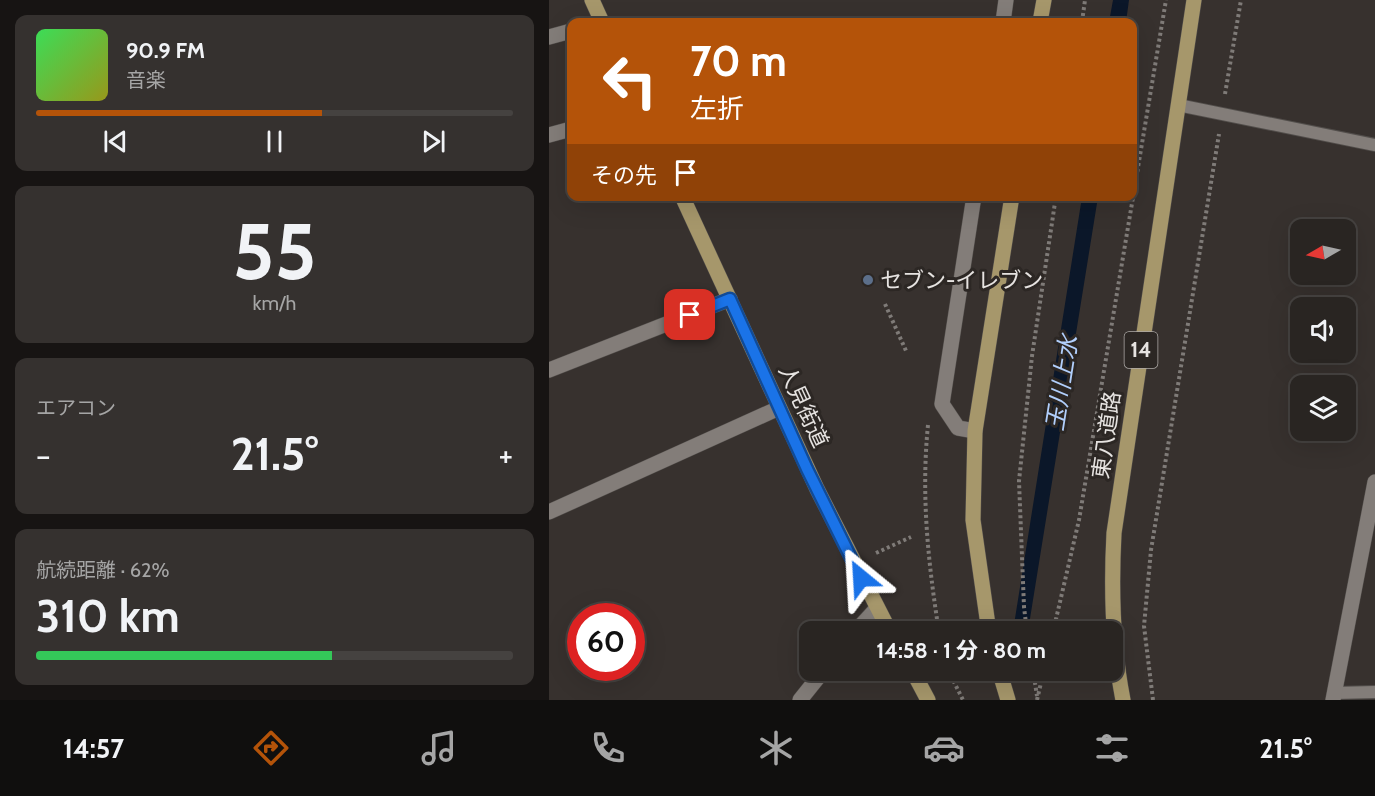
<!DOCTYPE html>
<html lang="ja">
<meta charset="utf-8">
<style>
body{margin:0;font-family:Cabin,"Noto Sans JP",sans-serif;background:#35312f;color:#f1f3f6;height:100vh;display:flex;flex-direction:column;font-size:22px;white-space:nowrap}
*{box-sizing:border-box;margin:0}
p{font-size:20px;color:#a5a5a5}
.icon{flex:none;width:33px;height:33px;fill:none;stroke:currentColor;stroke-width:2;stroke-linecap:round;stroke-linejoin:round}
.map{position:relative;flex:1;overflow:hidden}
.details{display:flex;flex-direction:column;gap:15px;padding:15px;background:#171413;width:549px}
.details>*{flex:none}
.guide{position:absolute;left:18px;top:18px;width:570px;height:183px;border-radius:12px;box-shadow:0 6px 24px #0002,0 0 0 2px #454240;background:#b45309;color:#fff;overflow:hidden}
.needle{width:39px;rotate:261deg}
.controls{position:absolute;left:741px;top:219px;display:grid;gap:12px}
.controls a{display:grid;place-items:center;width:66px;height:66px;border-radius:12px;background:#292522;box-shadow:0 6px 24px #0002,0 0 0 2px #454240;font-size:30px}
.speed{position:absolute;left:18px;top:603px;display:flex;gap:12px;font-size:30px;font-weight:700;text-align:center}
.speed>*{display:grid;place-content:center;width:78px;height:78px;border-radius:50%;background:#292522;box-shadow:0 6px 24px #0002,0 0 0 2px #454240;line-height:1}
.speed .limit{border:9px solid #d22;background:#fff;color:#111}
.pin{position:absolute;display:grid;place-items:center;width:51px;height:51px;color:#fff;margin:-26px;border-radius:12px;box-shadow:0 3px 9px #0006}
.me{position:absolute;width:66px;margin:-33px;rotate:333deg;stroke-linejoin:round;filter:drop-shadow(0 0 4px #0008)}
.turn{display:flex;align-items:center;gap:21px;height:126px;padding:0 24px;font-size:27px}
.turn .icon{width:78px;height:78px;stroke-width:2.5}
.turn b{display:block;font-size:42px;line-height:51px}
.then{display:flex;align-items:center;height:57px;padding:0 24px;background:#0003;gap:12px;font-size:22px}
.big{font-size:45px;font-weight:700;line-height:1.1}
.details .widget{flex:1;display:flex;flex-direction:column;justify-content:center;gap:9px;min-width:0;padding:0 21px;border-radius:12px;background:#35312f}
.details .dial{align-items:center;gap:0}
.dial b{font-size:78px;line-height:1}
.song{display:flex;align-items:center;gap:18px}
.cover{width:72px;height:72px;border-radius:9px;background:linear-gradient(135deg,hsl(130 70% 55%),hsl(60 70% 35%))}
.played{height:6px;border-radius:3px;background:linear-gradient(90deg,#b45309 60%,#454240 60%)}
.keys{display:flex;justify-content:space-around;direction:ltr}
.heat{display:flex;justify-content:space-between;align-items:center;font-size:33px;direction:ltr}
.charge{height:9px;border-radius:4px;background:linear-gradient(90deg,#34c759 62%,#454240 0)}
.trip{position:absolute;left:250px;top:621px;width:324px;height:60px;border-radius:12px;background:#292522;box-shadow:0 6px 24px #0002,0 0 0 2px #454240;font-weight:700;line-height:60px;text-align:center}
.tab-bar{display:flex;height:96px;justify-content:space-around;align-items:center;background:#100f0e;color:#a5a5a5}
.tab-bar .icon{width:42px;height:42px}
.tab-bar .selected{color:#b45309}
.tab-bar b{font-size:27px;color:#f1f3f6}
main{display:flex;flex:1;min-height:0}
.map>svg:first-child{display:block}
.water{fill:#0b1729}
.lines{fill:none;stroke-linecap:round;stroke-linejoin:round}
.service-casing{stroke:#524e4b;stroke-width:14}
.minor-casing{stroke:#524e4b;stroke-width:16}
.primary-casing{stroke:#524e4b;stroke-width:16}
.path{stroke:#7f7b78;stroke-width:4;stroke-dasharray:3 3;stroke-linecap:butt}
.service{stroke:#837d79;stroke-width:12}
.minor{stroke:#837d79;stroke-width:15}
.primary{stroke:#a6976b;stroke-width:15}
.route-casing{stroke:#114b97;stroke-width:15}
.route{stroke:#1a73e8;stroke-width:10}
.service-dot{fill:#5c6f8a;stroke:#2c2724;stroke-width:2}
.labels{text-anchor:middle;stroke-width:6;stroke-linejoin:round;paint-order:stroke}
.shield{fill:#2c2724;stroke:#aeaba8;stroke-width:1.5}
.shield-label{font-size:21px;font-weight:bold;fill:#e6e3e1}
.poi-label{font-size:22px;fill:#e6e3e1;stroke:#2c2724;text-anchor:start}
.street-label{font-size:22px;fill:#e6e3e1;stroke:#2c2724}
.water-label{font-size:24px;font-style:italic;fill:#b1cffc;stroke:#2c2724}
</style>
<main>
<section class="details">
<div class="widget">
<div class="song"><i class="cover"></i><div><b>90.9 FM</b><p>音楽</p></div></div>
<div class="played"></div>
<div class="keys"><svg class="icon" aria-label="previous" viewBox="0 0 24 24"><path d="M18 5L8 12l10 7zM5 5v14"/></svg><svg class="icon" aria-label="pause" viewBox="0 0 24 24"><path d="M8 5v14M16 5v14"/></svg><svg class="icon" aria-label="next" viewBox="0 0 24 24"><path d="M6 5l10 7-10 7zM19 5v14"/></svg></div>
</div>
<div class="widget dial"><b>55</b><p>km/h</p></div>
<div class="widget"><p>エアコン</p>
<div class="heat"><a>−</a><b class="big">21.5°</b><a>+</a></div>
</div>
<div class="widget"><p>航続距離 · 62%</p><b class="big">310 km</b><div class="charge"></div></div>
</section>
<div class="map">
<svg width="826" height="700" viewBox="0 0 826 700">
<rect width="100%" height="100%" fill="#37312e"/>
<!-- water -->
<path class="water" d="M 564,0 L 580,0 L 577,22 L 560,22 Z
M 533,197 L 549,197 L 479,631 L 464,631 Z"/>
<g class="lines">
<defs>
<path id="service" d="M 629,105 L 826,145
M 785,693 L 826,692"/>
<path id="minor" d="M 454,22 L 457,0
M 0,37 L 22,31
M 0,135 L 22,129
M 425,196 L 393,404 L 409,428 L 426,431
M 0,370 L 181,299
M 0,512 L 230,408
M 306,632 L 328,608
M 251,700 L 275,670
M 784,700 L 826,482"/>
<path id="primary" d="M 43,0 L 53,22
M 491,22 L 495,0
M 133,196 L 268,489 L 341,632
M 440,632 L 424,520 L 426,431 L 463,196
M 363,670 L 379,700
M 450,670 L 459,700
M 574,700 C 563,644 562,589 565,533 L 645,0"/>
</defs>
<!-- service casing -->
<use href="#service" class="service-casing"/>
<!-- minor casing -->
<use href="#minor" class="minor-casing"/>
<!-- primary casing -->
<use href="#primary" class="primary-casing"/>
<!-- path -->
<path class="path" d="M 533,22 L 536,0
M 676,94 L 692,0
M 336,304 L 358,353
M 379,425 C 372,495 379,562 390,632
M 327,553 L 362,537
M 478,632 L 475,607 L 470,481 L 483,356 L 507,196
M 504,632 L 530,520 L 617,0
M 399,670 L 414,700
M 484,670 L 488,696
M 488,700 L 495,670
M 604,700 L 595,626 L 602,550 L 670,134"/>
<!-- service -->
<use href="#service" class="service"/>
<!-- minor -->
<use href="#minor" class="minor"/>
<!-- primary -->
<use href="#primary" class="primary"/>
</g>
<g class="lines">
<defs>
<path id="route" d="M 141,315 L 181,299 L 258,469 L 312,578"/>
</defs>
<!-- route casing -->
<use href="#route" class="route-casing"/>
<!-- route -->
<use href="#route" class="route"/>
</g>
<!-- markers -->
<circle class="service-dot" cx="319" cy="280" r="6"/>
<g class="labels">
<!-- shield labels -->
<rect class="shield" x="575.5" y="332" width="33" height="36" rx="4.5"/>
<g class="shield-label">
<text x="592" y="357">14</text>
</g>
<!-- poi labels -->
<g class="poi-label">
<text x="331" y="288">セブン-イレブン</text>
</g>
<!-- street labels -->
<g class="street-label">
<text transform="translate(255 406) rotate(65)" y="8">人見街道</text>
<text transform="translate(557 435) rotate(-82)" y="8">東八道路</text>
</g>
<!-- water labels -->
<g class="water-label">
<text transform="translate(513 383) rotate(-81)" y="8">玉川上水</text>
</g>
</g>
</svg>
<div class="controls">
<a><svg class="needle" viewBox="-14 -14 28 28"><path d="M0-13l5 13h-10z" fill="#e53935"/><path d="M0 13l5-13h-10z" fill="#a5a5a5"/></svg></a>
<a><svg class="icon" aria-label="sound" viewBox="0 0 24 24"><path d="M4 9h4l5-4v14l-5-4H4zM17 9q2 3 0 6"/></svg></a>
<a><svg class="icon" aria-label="layers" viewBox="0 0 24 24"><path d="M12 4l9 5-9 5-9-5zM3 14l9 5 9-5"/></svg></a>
</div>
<div class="speed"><div class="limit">60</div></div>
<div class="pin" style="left:141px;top:315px;background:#d93025"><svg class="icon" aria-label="arrive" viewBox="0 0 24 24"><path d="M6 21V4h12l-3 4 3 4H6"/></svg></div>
<svg class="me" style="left:312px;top:578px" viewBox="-20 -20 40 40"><path d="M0-17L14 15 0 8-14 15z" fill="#1a73e8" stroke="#fff" stroke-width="4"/></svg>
<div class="trip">14:58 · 1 分 · 80 m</div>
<div class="guide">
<div class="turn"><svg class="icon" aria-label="left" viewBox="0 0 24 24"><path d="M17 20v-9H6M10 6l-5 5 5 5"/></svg><div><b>70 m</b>左折</div></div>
<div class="then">その先<svg class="icon" aria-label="arrive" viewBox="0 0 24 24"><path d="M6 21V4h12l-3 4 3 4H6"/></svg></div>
</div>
</div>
</main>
<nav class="tab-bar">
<b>14:57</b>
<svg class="icon selected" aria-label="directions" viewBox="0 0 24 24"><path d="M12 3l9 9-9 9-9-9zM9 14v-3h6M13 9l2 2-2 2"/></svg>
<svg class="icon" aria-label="music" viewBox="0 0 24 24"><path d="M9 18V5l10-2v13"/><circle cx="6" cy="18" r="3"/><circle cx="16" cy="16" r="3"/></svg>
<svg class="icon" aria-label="phone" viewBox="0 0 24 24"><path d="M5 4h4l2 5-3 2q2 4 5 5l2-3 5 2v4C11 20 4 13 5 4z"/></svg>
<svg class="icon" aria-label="climate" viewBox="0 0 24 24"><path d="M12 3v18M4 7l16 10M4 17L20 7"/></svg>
<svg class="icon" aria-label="car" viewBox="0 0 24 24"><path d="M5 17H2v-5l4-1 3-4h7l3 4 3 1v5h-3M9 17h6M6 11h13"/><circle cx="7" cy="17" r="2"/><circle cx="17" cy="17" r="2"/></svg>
<svg class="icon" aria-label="filters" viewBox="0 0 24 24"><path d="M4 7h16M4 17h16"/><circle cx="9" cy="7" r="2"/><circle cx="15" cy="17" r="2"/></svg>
<b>21.5°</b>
</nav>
